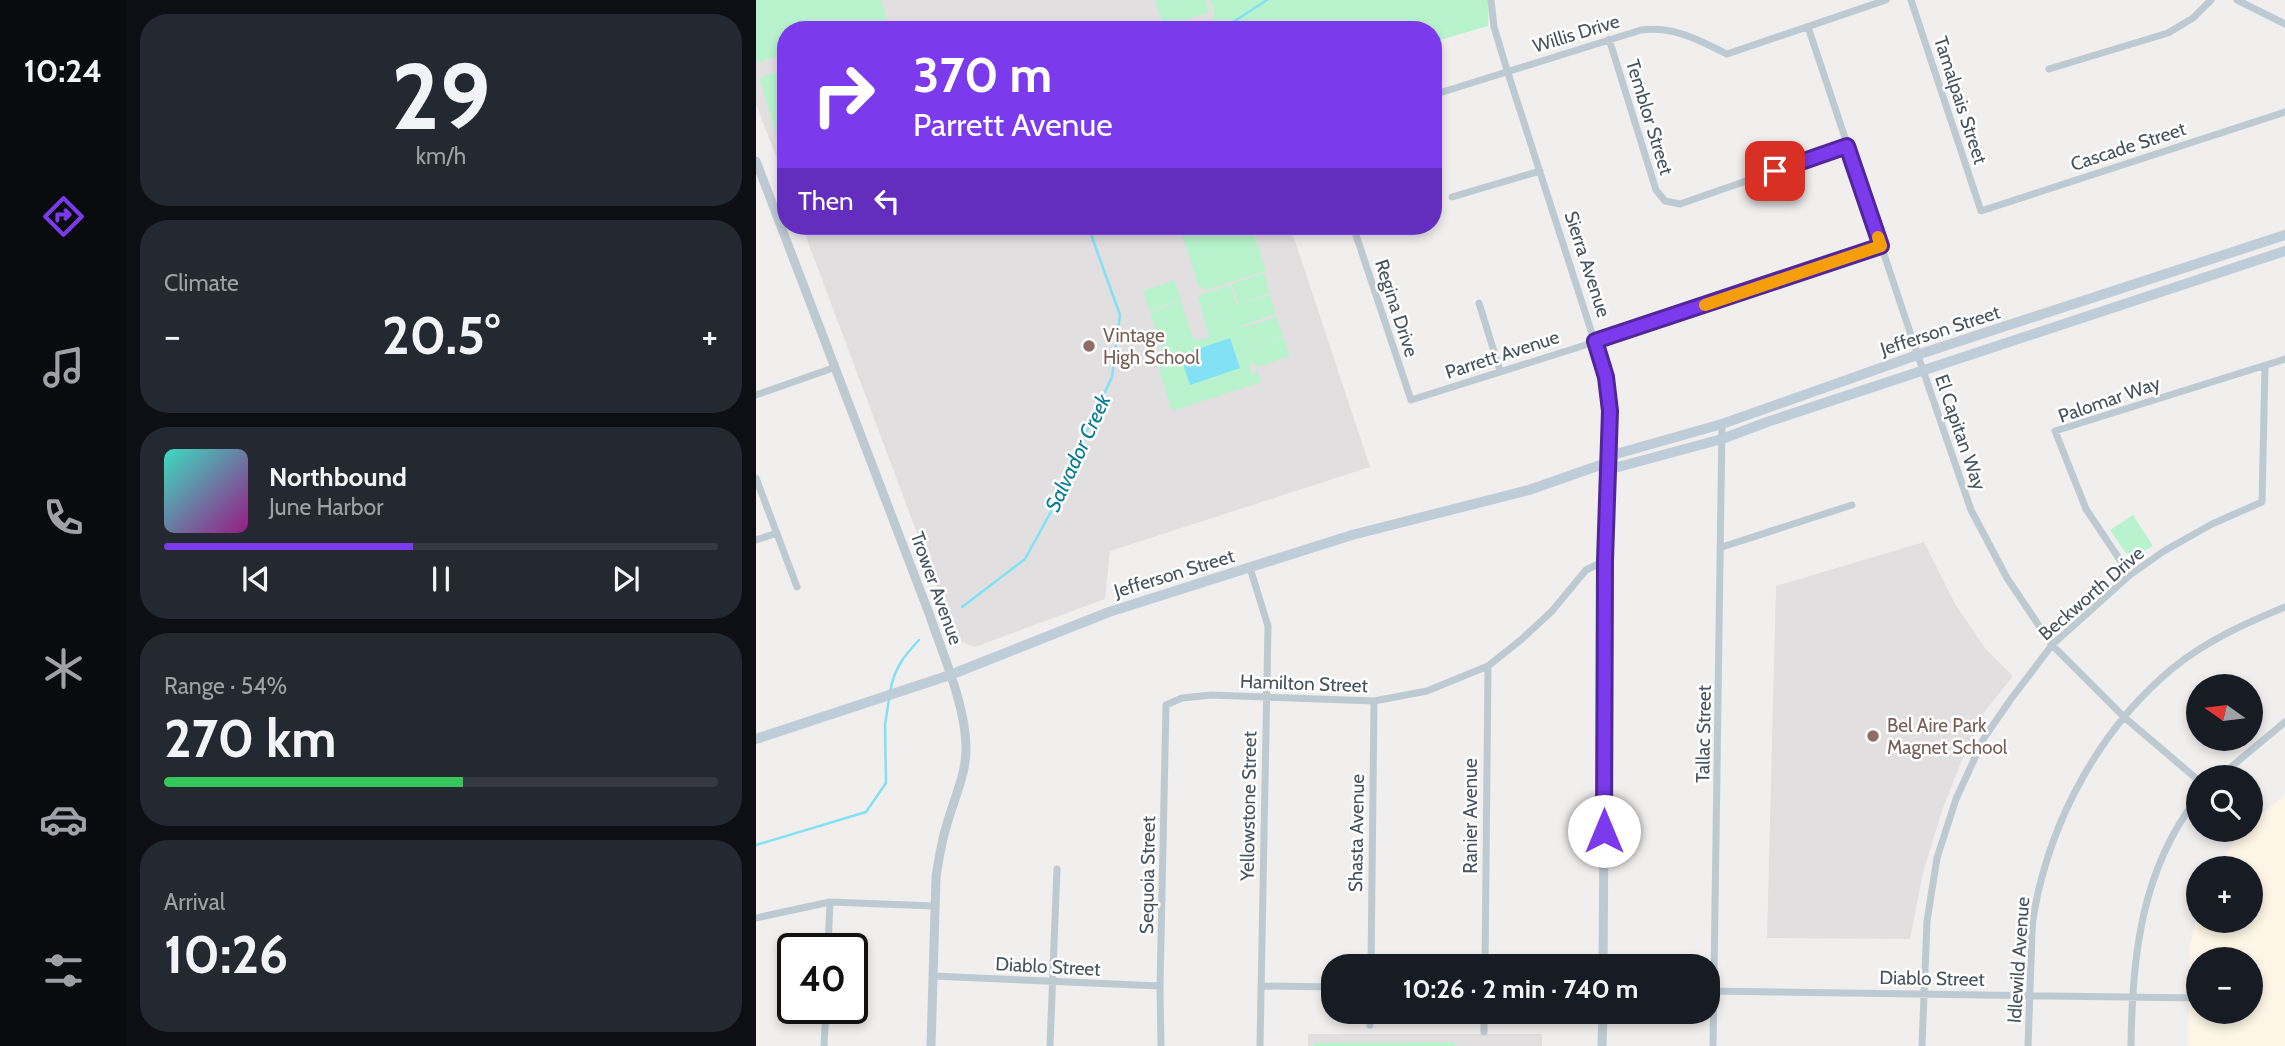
<!DOCTYPE html>
<meta charset="utf-8">
<style>
body{margin:0;font-family:Cabin,sans-serif;background:#242831;color:#f1f3f6;height:100vh;display:flex;flex-direction:column;font-size:26px;white-space:nowrap}
*{box-sizing:border-box;margin:0}
p{font-size:23px;color:#9ea1a6}
.icon{flex:none;width:38px;height:38px;fill:none;stroke:currentColor;stroke-width:2;stroke-linecap:round;stroke-linejoin:round}
.map{position:relative;flex:1;overflow:hidden}
.side{display:flex;flex-direction:column;gap:14px;padding:14px;background:#0d0f14;width:630px}
.side>*{flex:none}
.hud{position:absolute;left:21px;top:21px;width:665px;height:214px;border-radius:28px;box-shadow:0 4px 10px #0003;background:#7c3aed;color:#fff;overflow:hidden}
.needle{width:46px;rotate:284deg}
.controls{position:absolute;left:1430px;top:674px;display:grid;gap:14px}
.controls a{display:grid;place-items:center;width:77px;height:77px;border-radius:50%;background:#171b24;box-shadow:0 4px 10px #0003;font-size:35px}
.speed{position:absolute;left:21px;top:933px;display:flex;gap:14px;font-size:35px;font-weight:700;text-align:center}
.speed>*{display:grid;place-content:center;width:91px;height:91px;border-radius:50%;background:#171b24;box-shadow:0 4px 10px #0003;line-height:1}
.speed .limit{border:4px solid #111;border-radius:10px;background:#fff;color:#111}
.pin{position:absolute;display:grid;place-items:center;width:60px;height:60px;color:#fff;margin:-30px;border-radius:14px;box-shadow:0 4px 10px #0006}
.me{position:absolute;width:77px;margin:-38px;rotate:0deg;stroke-linejoin:round;filter:drop-shadow(0 0 5px #0008)}
.turn{display:flex;align-items:center;gap:24px;height:147px;padding:0 21px;font-size:32px}
.turn .icon{width:91px;height:91px;stroke-width:2.5}
.turn b{display:block;font-size:49px;line-height:60px}
.then{display:flex;align-items:center;height:66px;padding:0 21px;background:#0003;gap:14px;font-size:26px}
.big{font-size:52px;font-weight:700;line-height:1.1}
.side .tile{flex:1;display:flex;flex-direction:column;justify-content:center;gap:10px;min-width:0;padding:0 24px;border-radius:28px;background:#242831}
.side .dial{align-items:center;gap:0}
.dial b{font-size:91px;line-height:1}
.song{display:flex;align-items:center;gap:21px}
.cover{width:84px;height:84px;border-radius:10px;background:linear-gradient(135deg,hsl(170 70% 55%),hsl(310 70% 35%))}
.played{height:7px;border-radius:4px;background:linear-gradient(90deg,#7c3aed 45%,#363941 45%)}
.keys{display:flex;justify-content:space-around;direction:ltr}
.heat{display:flex;justify-content:space-between;align-items:center;font-size:38px;direction:ltr}
.charge{height:10px;border-radius:5px;background:linear-gradient(90deg,#34c759 54%,#363941 0)}
.trip{position:absolute;left:565px;top:954px;width:399px;height:70px;border-radius:28px;background:#171b24;box-shadow:0 4px 10px #0003;font-weight:700;line-height:70px;text-align:center}
main{display:flex;flex:1;min-height:0}
.tab-bar{display:flex;flex-direction:column;width:126px;justify-content:space-around;align-items:center;background:#090b0e;color:#9ea1a6}
.tab-bar .icon{width:49px;height:49px}
.tab-bar .selected{color:#7c3aed}
.tab-bar b{font-size:32px;color:#f1f3f6}
.map>svg:first-child{display:block}
.commercial{fill:#fdf6e6;fill-rule:evenodd}
.education{fill:#e2dfe0}
.green{fill:#b9f3cd}
.water{fill:#82e1f4}
.lines{fill:none;stroke-linecap:round;stroke-linejoin:round}
.stream{stroke:#82e1f4;stroke-width:2.5}
.minor{stroke:#becad2;stroke-width:7}
.tertiary{stroke:#becad2;stroke-width:9}
.secondary{stroke:#bfcdd9;stroke-width:10}
.route-casing{stroke:#51269a;stroke-width:18}
.route{stroke:#7c3aed;stroke-width:12}
.slow{stroke:#f59e0b;stroke-width:12}
.education-dot{fill:#8d6e63;stroke:#fff;stroke-width:2.5}
.labels{text-anchor:middle;stroke-width:5;stroke-linejoin:round;paint-order:stroke}
.street-label{font-size:19px;fill:#45535e;stroke:#fff}
.education-label{font-size:19px;fill:#785e54;stroke:#fff;text-anchor:start}
.water-label{font-size:21px;font-style:italic;fill:#037c95;stroke:#fff}
</style>
<main>
<nav class="tab-bar">
<b>10:24</b>
<svg class="icon selected" aria-label="directions" viewBox="0 0 24 24"><path d="M12 3l9 9-9 9-9-9zM9 14v-3h6M13 9l2 2-2 2"/></svg>
<svg class="icon" aria-label="music" viewBox="0 0 24 24"><path d="M9 18V5l10-2v13"/><circle cx="6" cy="18" r="3"/><circle cx="16" cy="16" r="3"/></svg>
<svg class="icon" aria-label="phone" viewBox="0 0 24 24"><path d="M5 4h4l2 5-3 2q2 4 5 5l2-3 5 2v4C11 20 4 13 5 4z"/></svg>
<svg class="icon" aria-label="climate" viewBox="0 0 24 24"><path d="M12 3v18M4 7l16 10M4 17L20 7"/></svg>
<svg class="icon" aria-label="car" viewBox="0 0 24 24"><path d="M5 17H2v-5l4-1 3-4h7l3 4 3 1v5h-3M9 17h6M6 11h13"/><circle cx="7" cy="17" r="2"/><circle cx="17" cy="17" r="2"/></svg>
<svg class="icon" aria-label="filters" viewBox="0 0 24 24"><path d="M4 7h16M4 17h16"/><circle cx="9" cy="7" r="2"/><circle cx="15" cy="17" r="2"/></svg>
</nav>
<section class="side">
<div class="tile dial"><b>29</b><p>km/h</p></div>
<div class="tile"><p>Climate</p>
<div class="heat"><a>−</a><b class="big">20.5°</b><a>+</a></div>
</div>
<div class="tile">
<div class="song"><i class="cover"></i><div><b>Northbound</b><p>June Harbor</p></div></div>
<div class="played"></div>
<div class="keys"><svg class="icon" aria-label="previous" viewBox="0 0 24 24"><path d="M18 5L8 12l10 7zM5 5v14"/></svg><svg class="icon" aria-label="pause" viewBox="0 0 24 24"><path d="M8 5v14M16 5v14"/></svg><svg class="icon" aria-label="next" viewBox="0 0 24 24"><path d="M6 5l10 7-10 7zM19 5v14"/></svg></div>
</div>
<div class="tile"><p>Range · 54%</p><b class="big">270 km</b><div class="charge"></div></div>
<div class="tile"><p>Arrival</p><b class="big">10:26</b></div>
</section>
<div class="map">
<svg width="1529" height="1046" viewBox="0 0 1529 1046">
<rect width="100%" height="100%" fill="#f1eeee"/>
<!-- commercial -->
<path class="commercial" d="M 1529,795 L 1529,1046 L 1432,1046 L 1434,945 L 1442,916 L 1442,920 L 1494,920 L 1494,868 L 1463,868 L 1481,836 L 1488,830 L 1494,830 L 1495,823 ZM 1442,959 L 1494,959 L 1494,1012 L 1442,1012 Z"/>
<!-- education -->
<path class="education" d="M 0,0 L 454,0 L 463,30 L 30,30 L 30,183 L 0,104 Z
M 46,226 L 534,226 L 614,467 L 354,551 L 349,599 L 219,647 L 201,640 Z
M 1168,542 L 1199,604 L 1229,648 L 1257,676 L 1229,711 L 1205,762 L 1186,811 L 1167,872 L 1154,939 L 1011,938 L 1020,586 Z
M 552,1034 L 786,1034 L 786,1046 L 552,1046 Z"/>
<!-- green -->
<path class="green" d="M 0,0 L 125,0 L 130,17 L 124,26 L 112,30 L 30,30 L 30,54 L 0,63 Z
M 399,0 L 449,0 L 453,12 L 408,27 Z
M 454,0 L 733,0 L 732,26 L 677,42 L 677,30 L 449,30 L 455,26 L 458,12 Z
M 30,69 L 30,153 L 26,151 L 3,78 Z
M 425,226 L 495,226 L 510,271 L 450,290 L 443,287 L 425,232 Z
M 508,273 L 514,293 L 484,304 L 514,295 L 520,314 L 487,325 L 488,327 L 521,317 L 527,336 L 494,347 L 527,337 L 534,356 L 501,367 L 499,363 L 493,364 L 496,374 L 502,372 L 505,382 L 416,411 L 401,363 L 409,360 L 394,312 L 425,301 L 438,341 L 453,337 L 442,296 L 474,285 L 481,305 L 483,305 L 476,284 Z
M 418,280 L 425,300 L 393,311 L 387,291 Z
M 1377,515 L 1397,546 L 1377,557 L 1369,552 L 1354,530 Z
M 699,1042 L 698,1046 L 558,1046 L 558,1043 Z"/>
<!-- water -->
<path class="water" d="M 474,338 L 484,368 L 434,385 L 424,355 Z"/>
<g class="lines">
<!-- stream -->
<path class="stream" d="M 465,30 L 511,0
M 206,607 L 269,559 L 313,479 L 331,431 L 356,377 L 364,315 L 332,226
M 134,692 C 138,669 147,657 163,640
M 0,845 L 110,812 L 130,783 L 129,725 L 133,699"/>
<!-- minor -->
<path class="minor" d="M 735,0 L 738,27 L 751,70 L 850,377 L 854,411 L 853,461
M 1155,0 L 1225,211 L 1529,112
M 1481,0 L 1529,24
M 1052,27 L 1159,347 L 1215,510 L 1251,578 L 1296,645 L 1368,717 L 1442,780
M 853,39 L 900,190 L 909,201 L 924,204 L 1091,146
M 1293,69 L 1412,33 L 1437,18 L 1455,0
M 677,95 L 885,30 C 918,26 943,40 971,54 L 1130,0
M 696,197 L 784,171
M 597,226 L 655,400 L 839,342 L 1125,246
M 723,303 L 744,371
M 0,395 L 77,368
M 0,478 L 41,587
M 0,540 L 21,533
M 966,547 L 1096,505
M 494,568 L 512,626 L 504,1046
M 1374,575 L 1330,509 L 1299,431 L 1529,359
M 1463,777 L 1529,722
M 0,918 L 74,902 L 178,906
M 72,948 L 74,902
M 615,966 L 618,701
M 729,966 L 732,666
M 177,976 L 404,986
M 506,986 L 578,987
M 952,991 L 1442,998
M 614,1025 L 614,1012
M 728,1032 L 728,1012
M 68,1046 L 70,1008
M 294,1046 L 301,869
M 405,1046 L 404,986 L 410,705 L 426,698 L 455,695 L 618,701 L 671,691 L 732,666 L 766,639 L 796,611 L 830,570 L 850,560
M 957,1046 L 966,424
M 1166,1046 L 1171,921 L 1181,858 L 1200,799 L 1228,738 L 1255,699 L 1296,645 L 1374,575 L 1408,551 L 1456,524 L 1506,502 L 1509,366
M 1272,1046 C 1273,1018 1274,989 1275,961 C 1276,945 1275,928 1278,913 C 1294,821 1344,728 1417,668 C 1450,641 1490,623 1529,607
M 1375,1046 C 1376,958 1385,869 1442,797"/>
<!-- tertiary -->
<path class="tertiary" d="M 0,161 L 174,616 C 187,655 209,704 210,746 C 211,772 198,799 191,824 C 185,842 183,859 180,877 L 175,1046
M 847,966 L 850,560 L 853,462
M 846,1046 L 847,1012"/>
<!-- secondary -->
<path class="secondary" d="M 853,462 L 862,467 L 966,439 L 1011,422 L 1529,251
M 0,739 L 194,675 L 353,612 L 596,535 L 773,490 L 853,462 L 860,454 L 966,424 L 1161,355 L 1529,235"/>
</g>
<g class="lines">
<defs>
<path id="route" d="M 848,831 L 849,560 L 854,411 L 850,377 L 839,341 L 1125,246 L 1091,146 L 1019,171"/>
</defs>
<!-- route casing -->
<use href="#route" class="route-casing"/>
<!-- route -->
<use href="#route" class="route"/>
<!-- slow -->
<path class="slow" d="M 949,305 L 1125,246 L 1122,237"/>
</g>
<!-- markers -->
<g class="education-dot">
<circle cx="333" cy="346" r="7"/>
<circle cx="1117" cy="736" r="7"/>
</g>
<g class="labels">
<!-- street labels -->
<g class="street-label">
<text transform="translate(820 33) rotate(-17)" y="7">Willis Drive</text>
<text transform="translate(1205 100) rotate(72)" y="7">Tamalpais Street</text>
<text transform="translate(894 117) rotate(73)" y="7">Temblor Street</text>
<text transform="translate(1372 146) rotate(-18)" y="7">Cascade Street</text>
<text transform="translate(832 264) rotate(72)" y="7">Sierra Avenue</text>
<text transform="translate(641 308) rotate(72)" y="7">Regina Drive</text>
<text transform="translate(1184 330) rotate(-18)" y="7">Jefferson Street</text>
<text transform="translate(746 354) rotate(-18)" y="7">Parrett Avenue</text>
<text transform="translate(1353 399) rotate(-19)" y="7">Palomar Way</text>
<text transform="translate(1205 432) rotate(71)" y="7">El Capitan Way</text>
<text transform="translate(418 573) rotate(-17)" y="7">Jefferson Street</text>
<text transform="translate(181 588) rotate(70)" y="7">Trower Avenue</text>
<text transform="translate(1335 593) rotate(-41)" y="7">Beckworth Drive</text>
<text transform="translate(548 683) rotate(2)" y="7">Hamilton Street</text>
<text transform="translate(947 734) rotate(-89)" y="7">Tallac Street</text>
<text transform="translate(492 806) rotate(-89)" y="7">Yellowstone Street</text>
<text transform="translate(714 816) rotate(-90)" y="7">Ranier Avenue</text>
<text transform="translate(600 833) rotate(-89)" y="7">Shasta Avenue</text>
<text transform="translate(391 875) rotate(-89)" y="7">Sequoia Street</text>
<text transform="translate(1262 960) rotate(-86)" y="7">Idlewild Avenue</text>
<text transform="translate(292 966) rotate(3)" y="7">Diablo Street</text>
<text transform="translate(1176 978) rotate(1)" y="7">Diablo Street</text>
</g>
<!-- education labels -->
<g class="education-label">
<text x="347" y="342">Vintage<tspan x="347" dy="22">High School</tspan></text>
<text x="1131" y="732">Bel Aire Park<tspan x="1131" dy="22">Magnet School</tspan></text>
</g>
<!-- water labels -->
<g class="water-label">
<text transform="translate(322 453) rotate(-65)" y="7">Salvador Creek</text>
</g>
</g>
</svg>
<div class="controls">
<a><svg class="needle" viewBox="-14 -14 28 28"><path d="M0-13l5 13h-10z" fill="#e53935"/><path d="M0 13l5-13h-10z" fill="#9ea1a6"/></svg></a>
<a><svg class="icon" aria-label="search" viewBox="0 0 24 24"><circle cx="10" cy="10" r="6"/><path d="M15 15l6 6"/></svg></a>
<a>+</a>
<a>−</a>
</div>
<div class="speed"><div class="limit">40</div></div>
<div class="pin" style="left:1019px;top:171px;background:#d93025"><svg class="icon" aria-label="arrive" viewBox="0 0 24 24"><path d="M6 21V4h12l-3 4 3 4H6"/></svg></div>
<svg class="me" style="left:848px;top:831px" viewBox="-20 -20 40 40"><circle r="19" fill="#fff"/><path d="M0-13L10 11 0 6-10 11z" fill="#7c3aed"/></svg>
<div class="trip">10:26 · 2 min · 740 m</div>
<div class="hud">
<div class="turn"><svg class="icon" aria-label="right" viewBox="0 0 24 24"><path d="M7 20v-9h11M14 6l5 5-5 5"/></svg><div><b>370 m</b>Parrett Avenue</div></div>
<div class="then">Then<svg class="icon" aria-label="left" viewBox="0 0 24 24"><path d="M17 20v-9H6M10 6l-5 5 5 5"/></svg></div>
</div>
</div>
</main>
